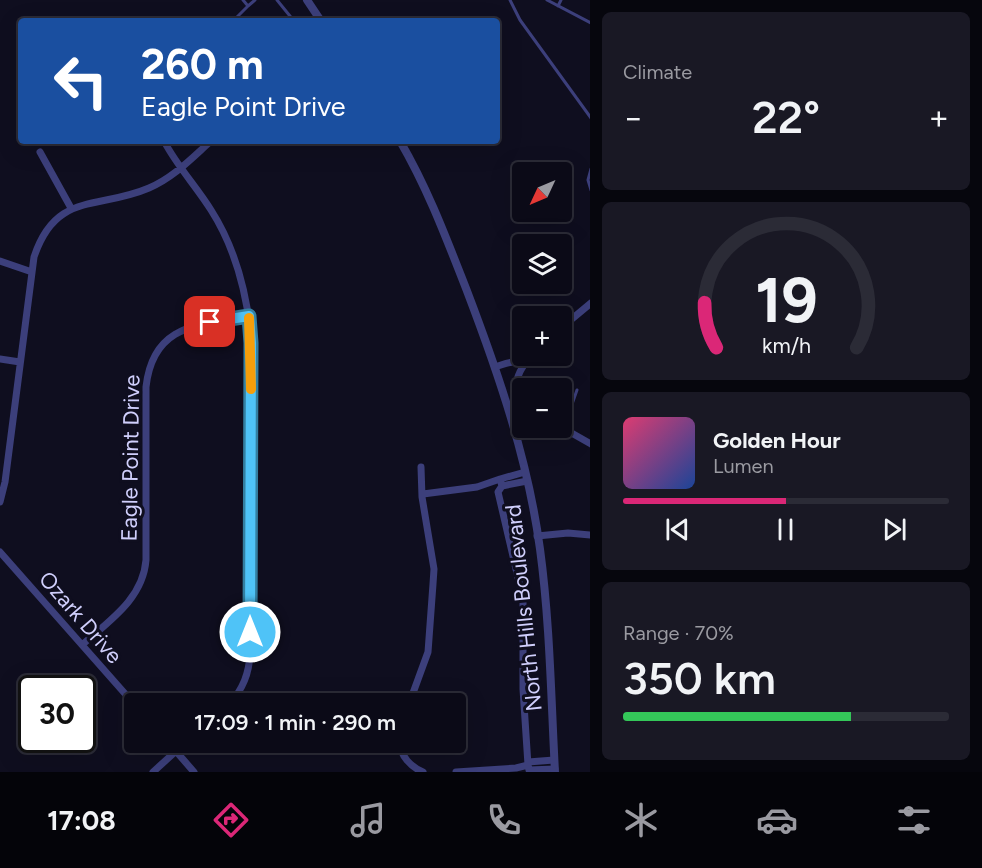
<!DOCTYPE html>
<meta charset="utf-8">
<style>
body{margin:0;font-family:Figtree,sans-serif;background:#191824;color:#f1f3f6;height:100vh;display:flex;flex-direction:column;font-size:22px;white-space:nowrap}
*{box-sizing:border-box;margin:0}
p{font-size:20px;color:#9a9aa1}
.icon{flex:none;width:33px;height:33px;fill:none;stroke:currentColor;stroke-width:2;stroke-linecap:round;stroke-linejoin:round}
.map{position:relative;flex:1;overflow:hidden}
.side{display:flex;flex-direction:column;gap:12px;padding:12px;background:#06060d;width:392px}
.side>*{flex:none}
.top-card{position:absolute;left:18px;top:18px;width:482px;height:126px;border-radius:6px;box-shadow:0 6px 24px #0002,0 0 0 2px #2b2b36;background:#1a4fa0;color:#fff;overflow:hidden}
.needle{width:39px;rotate:226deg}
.fabs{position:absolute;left:512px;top:162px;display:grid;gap:12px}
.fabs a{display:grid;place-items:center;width:60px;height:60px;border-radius:6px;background:#0b0a17;box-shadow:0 6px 24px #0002,0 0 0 2px #2b2b36;font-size:30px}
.speed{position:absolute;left:18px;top:675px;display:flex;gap:12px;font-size:30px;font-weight:700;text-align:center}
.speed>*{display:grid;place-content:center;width:78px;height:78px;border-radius:50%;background:#0b0a17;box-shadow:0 6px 24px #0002,0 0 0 2px #2b2b36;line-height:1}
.speed .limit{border:3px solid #111;border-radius:9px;background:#fff;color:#111}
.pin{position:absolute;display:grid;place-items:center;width:51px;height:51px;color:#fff;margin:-26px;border-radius:12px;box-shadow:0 3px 9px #0006}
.me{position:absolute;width:66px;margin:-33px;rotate:0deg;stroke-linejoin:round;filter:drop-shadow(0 0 4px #0008)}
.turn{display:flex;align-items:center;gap:21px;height:126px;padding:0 24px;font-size:27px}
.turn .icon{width:78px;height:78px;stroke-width:2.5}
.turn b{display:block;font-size:42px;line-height:51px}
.big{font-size:45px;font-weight:600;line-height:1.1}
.side .tile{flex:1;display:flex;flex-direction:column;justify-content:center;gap:9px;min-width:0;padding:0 21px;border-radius:9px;background:#191824}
.side .dial{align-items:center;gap:0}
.dial svg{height:156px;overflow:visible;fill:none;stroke:#2b2b36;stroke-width:7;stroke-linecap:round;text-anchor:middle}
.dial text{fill:#f1f3f6;stroke:none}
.song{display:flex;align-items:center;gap:18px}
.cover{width:72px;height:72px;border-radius:9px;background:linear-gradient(135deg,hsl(340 70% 55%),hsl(220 70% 35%))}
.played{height:6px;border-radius:3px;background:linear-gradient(90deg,#db2777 50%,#2b2b36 50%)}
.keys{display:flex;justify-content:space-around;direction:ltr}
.heat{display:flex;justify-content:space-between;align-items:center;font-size:33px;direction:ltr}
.charge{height:9px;border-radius:4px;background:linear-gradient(90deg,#34c759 70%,#2b2b36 0)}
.trip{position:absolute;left:124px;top:693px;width:342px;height:60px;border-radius:6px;background:#0b0a17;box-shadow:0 6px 24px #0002,0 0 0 2px #2b2b36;font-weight:600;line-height:60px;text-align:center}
.tabs{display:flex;height:96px;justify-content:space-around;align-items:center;background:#040409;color:#9a9aa1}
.tabs .icon{width:42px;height:42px}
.tabs .on{color:#db2777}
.tabs b{font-size:27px;color:#f1f3f6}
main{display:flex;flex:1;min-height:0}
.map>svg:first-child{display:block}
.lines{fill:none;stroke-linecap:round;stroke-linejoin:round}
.service{stroke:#3c3f7b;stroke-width:3}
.minor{stroke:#3c3f7b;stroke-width:7}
.tertiary{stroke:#3c3f7b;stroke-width:8}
.route-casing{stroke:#337fa1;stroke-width:15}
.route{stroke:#4fc3f7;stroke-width:10}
.slow{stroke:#f59e0b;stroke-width:10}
.labels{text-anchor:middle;stroke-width:6;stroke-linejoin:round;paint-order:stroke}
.street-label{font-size:22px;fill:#d0cffc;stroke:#0f0e1f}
</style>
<main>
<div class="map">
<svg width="591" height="772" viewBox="0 0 591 772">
<rect width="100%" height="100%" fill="#0f0e1f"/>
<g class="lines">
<!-- service -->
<path class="service" d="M 277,0 L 294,21
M 510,0 L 520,20 L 591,118
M 547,0 L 591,23
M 248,6 L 255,0
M 558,6 L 561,0
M 233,21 L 248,6 L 243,0
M 591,169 L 588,180 L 591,190
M 564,427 L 577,390"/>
<!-- minor -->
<path class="minor" d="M 164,141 C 177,166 196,186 211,210 C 234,246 245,286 250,328 L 250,654 C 249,674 243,688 230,704
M 40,152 L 71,208
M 0,261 L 32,272
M 561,328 L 591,303
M 0,359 L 20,362
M 495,367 C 505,364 514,359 523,365
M 522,398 C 511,382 520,369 531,356
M 561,427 L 591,444
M 500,479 L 525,472
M 502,486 L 527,481
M 423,494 L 477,487 L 500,479 L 502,486 L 498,492 L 523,599 L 523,689 L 528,765 L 516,768 L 456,772
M 0,502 L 5,482 L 34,257 C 56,191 98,210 149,188 C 173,178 192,158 211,141
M 537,536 L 568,533 L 591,535
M 0,552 L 135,705
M 82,645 C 109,621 143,599 146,560 L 146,387 C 153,324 198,325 249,316
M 409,704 L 428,652 L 433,584 L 434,569 L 422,497 L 421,467
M 168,742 L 194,772
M 400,742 C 400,756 411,767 423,772
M 528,762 L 554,760
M 528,765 L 529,770 L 555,769
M 153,772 L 186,742"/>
<!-- tertiary -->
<path class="tertiary" d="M 307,0 L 321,21
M 400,141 C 428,189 447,240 467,291 C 499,375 528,460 540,549 C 550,623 551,698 555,772"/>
</g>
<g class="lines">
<defs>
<path id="route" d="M 210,322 L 249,316 L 251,343 L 250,632"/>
</defs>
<!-- route casing -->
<use href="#route" class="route-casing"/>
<!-- route -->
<use href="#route" class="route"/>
<!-- slow -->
<path class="slow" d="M 249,318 L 251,389"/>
</g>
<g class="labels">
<!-- street labels -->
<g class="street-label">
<text transform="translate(130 458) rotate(-89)" y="8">Eagle Point Drive</text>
<text transform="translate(523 608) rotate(-96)" y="8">North Hills Boulevard</text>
<text transform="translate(81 617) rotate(49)" y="8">Ozark Drive</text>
</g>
</g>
</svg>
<div class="fabs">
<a><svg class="needle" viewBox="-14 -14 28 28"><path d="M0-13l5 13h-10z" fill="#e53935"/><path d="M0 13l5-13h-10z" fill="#9a9aa1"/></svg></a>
<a><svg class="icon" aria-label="layers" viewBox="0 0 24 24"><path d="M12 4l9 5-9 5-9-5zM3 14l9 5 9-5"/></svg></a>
<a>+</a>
<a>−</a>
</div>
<div class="speed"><div class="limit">30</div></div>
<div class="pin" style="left:210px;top:322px;background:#d93025"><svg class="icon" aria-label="arrive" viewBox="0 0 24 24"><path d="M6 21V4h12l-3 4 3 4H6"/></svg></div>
<svg class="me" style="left:250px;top:632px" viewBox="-20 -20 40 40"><circle r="17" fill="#4fc3f7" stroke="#fff" stroke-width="3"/><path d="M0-11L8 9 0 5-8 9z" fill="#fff"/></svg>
<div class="trip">17:09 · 1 min · 290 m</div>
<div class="top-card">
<div class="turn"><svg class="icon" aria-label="left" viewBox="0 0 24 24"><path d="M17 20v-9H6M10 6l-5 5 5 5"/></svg><div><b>260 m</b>Eagle Point Drive</div></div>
</div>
</div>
<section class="side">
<div class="tile"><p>Climate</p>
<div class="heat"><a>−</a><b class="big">22°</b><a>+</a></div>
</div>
<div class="tile dial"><svg viewBox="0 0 100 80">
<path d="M14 69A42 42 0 1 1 86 69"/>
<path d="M14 69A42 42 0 0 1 8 46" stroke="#db2777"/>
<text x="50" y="56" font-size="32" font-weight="700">19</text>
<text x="50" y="72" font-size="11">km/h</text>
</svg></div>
<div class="tile">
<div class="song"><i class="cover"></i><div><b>Golden Hour</b><p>Lumen</p></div></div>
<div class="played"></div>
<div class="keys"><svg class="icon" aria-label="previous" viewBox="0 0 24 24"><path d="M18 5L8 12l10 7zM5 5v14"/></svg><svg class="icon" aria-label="pause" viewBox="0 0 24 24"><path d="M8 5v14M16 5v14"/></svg><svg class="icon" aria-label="next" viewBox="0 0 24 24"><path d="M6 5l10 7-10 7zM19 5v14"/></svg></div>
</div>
<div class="tile"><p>Range · 70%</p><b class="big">350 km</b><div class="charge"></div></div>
</section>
</main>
<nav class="tabs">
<b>17:08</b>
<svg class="icon on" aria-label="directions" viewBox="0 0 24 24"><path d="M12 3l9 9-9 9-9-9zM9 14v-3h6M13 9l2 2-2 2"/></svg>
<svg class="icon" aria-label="music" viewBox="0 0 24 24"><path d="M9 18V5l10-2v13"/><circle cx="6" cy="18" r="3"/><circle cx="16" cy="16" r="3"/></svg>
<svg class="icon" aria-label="phone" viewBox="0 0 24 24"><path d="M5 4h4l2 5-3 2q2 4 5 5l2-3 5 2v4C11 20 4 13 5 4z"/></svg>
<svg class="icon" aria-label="climate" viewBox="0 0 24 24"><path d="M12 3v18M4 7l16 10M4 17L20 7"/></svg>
<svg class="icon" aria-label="car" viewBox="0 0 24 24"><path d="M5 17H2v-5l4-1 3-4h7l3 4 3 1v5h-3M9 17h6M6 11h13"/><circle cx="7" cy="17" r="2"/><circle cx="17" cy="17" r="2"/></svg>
<svg class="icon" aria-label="filters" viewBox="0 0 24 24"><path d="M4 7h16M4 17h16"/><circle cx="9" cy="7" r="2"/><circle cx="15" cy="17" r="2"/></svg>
</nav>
